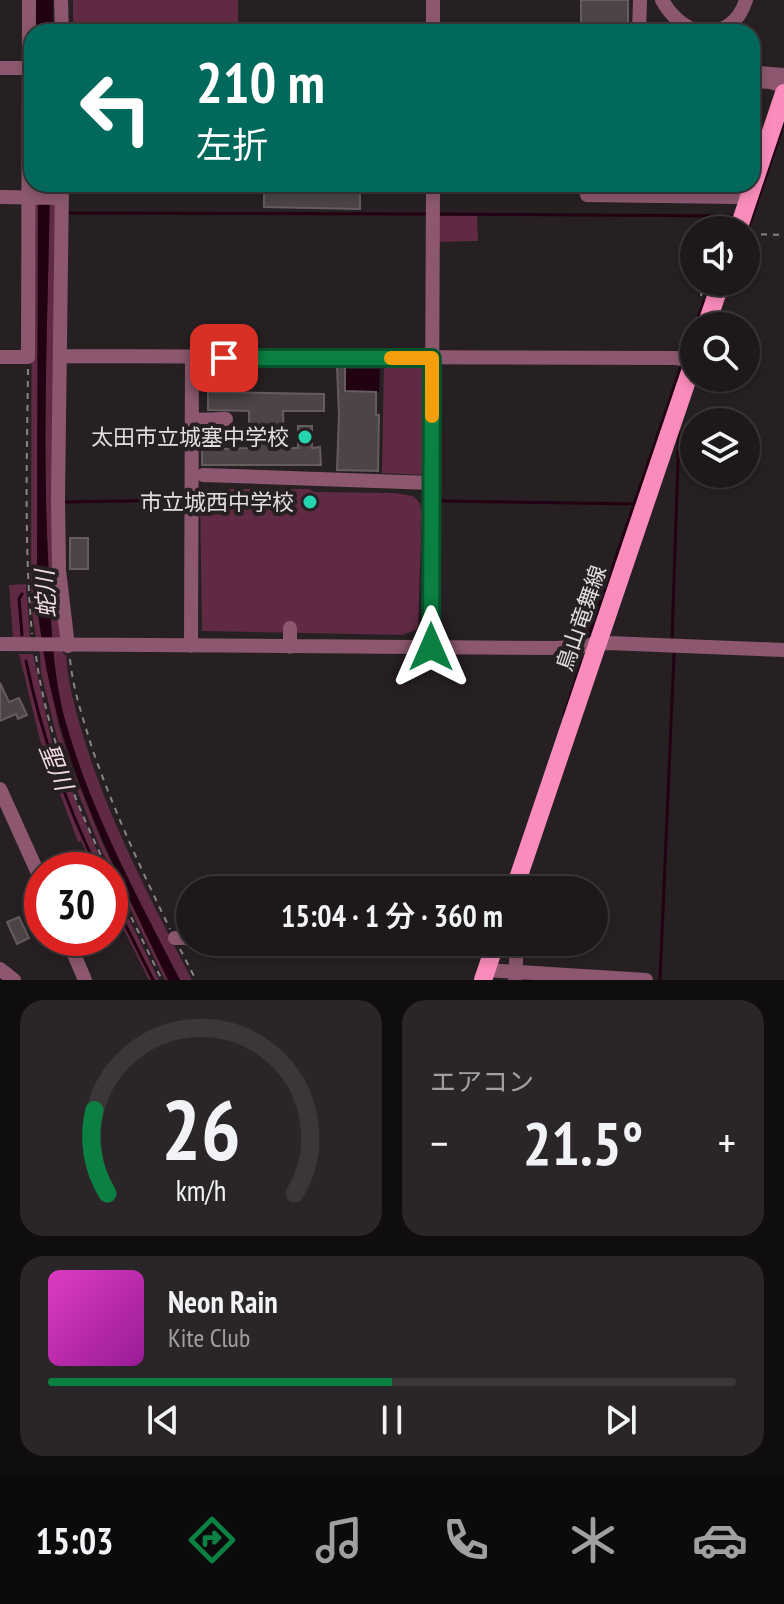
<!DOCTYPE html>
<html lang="ja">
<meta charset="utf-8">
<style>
body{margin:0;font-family:"PT Sans Narrow","Noto Sans JP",sans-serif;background:#2a2527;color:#f1f3f6;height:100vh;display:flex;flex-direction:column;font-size:30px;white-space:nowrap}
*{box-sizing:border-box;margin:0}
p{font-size:26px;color:#a0a0a2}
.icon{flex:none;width:44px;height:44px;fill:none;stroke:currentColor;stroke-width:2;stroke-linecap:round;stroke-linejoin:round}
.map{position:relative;height:980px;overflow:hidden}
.side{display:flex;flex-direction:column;gap:20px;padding:20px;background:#100d0e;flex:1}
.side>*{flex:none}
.banner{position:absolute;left:24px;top:24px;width:736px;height:168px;border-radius:24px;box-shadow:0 4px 12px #0003,0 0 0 2px #3b3739;background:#00695c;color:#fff;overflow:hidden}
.buttons{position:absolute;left:680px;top:216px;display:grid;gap:16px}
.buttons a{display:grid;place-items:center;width:80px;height:80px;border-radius:50%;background:#1d181a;box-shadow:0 4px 12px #0003,0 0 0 2px #3b3739;font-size:40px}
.speed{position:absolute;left:24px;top:852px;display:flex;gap:16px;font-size:40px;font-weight:700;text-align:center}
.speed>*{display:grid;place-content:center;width:104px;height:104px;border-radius:50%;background:#1d181a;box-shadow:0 4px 12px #0003,0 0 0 2px #3b3739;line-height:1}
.speed .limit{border:12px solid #d22;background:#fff;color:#111}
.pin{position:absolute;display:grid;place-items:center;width:68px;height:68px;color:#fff;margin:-34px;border-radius:16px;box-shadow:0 4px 12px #0006}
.me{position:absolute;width:88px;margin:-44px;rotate:0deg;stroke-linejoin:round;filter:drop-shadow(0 0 6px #0008)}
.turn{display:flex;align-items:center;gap:28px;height:168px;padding:0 40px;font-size:36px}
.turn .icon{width:104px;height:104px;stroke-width:2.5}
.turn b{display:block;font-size:56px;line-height:68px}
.big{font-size:60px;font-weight:600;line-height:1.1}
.side .card{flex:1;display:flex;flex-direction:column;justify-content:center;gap:12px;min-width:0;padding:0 28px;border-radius:24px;background:#2a2527}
.side .dial{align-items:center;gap:0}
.dial svg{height:208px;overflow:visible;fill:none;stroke:#3b3739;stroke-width:7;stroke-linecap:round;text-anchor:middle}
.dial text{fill:#f1f3f6;stroke:none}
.song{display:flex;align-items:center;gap:24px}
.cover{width:96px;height:96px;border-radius:12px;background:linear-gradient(135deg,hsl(310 70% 55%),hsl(300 70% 35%))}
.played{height:8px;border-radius:4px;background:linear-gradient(90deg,#0b8043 50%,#3b3739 50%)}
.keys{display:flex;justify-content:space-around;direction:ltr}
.heat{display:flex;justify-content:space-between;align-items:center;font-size:44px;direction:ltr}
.side .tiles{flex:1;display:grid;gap:20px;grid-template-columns:1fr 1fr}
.card:last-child{grid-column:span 2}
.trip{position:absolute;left:176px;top:876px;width:432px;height:80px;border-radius:40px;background:#1d181a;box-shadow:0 4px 12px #0003,0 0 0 2px #3b3739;font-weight:600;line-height:80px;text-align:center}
.dock{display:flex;height:128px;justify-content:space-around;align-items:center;background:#0c0a0a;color:#a0a0a2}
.dock .icon{width:56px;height:56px}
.dock .on{color:#0b8043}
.dock b{font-size:36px;color:#f1f3f6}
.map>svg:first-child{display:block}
.green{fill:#612a44}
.water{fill:#220112}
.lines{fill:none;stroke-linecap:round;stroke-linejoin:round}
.stream{stroke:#220112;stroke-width:3}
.building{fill:#4c4447;stroke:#645c5f;stroke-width:2}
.path{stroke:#898385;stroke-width:2;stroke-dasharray:6 6;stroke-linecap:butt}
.minor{stroke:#8d586f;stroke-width:14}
.major{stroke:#f98cbc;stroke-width:18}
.route-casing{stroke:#07532c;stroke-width:20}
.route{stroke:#0b8043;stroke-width:14}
.slow{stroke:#f59e0b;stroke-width:14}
.poi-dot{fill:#24d5af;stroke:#272022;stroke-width:3}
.labels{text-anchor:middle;stroke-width:8;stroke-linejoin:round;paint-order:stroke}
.poi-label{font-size:22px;fill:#e2dddf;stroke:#272022;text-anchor:end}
.street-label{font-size:22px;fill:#e2dddf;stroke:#272022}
.water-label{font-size:24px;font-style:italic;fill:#f2dbe3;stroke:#272022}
</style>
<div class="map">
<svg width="784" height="980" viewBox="0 0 784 980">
<rect width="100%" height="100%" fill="#272022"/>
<!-- green -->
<path class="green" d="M 73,0 L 238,0 L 238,32 L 73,32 Z
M 32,164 L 32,184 L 38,184 L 37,590 L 35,602 L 58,723 L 70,763 L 102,842 L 168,980 L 165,980 L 99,845 L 59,745 L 41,673 L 40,654 L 36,640 L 31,603 Z
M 50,184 L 57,184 L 63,654 L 66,655 C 68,687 77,715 86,745 C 112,827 153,904 192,980 L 180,980 C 138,898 93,816 67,727 C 51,672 51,615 48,559 C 42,434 48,309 50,184 Z
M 436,216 L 477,216 L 478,241 L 436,242 Z
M 384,362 L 423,362 L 427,366 L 427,475 L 382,473 Z
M 204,489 L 309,489 L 314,492 L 394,493 L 413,496 L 420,503 L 422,513 L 418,626 L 416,630 L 402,635 L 202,631 L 200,492 Z
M 26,584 L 30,637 L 13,639 L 9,585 Z
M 19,654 L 33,654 L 52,743 L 105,870 L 94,870 L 81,841 L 78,842 L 40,740 Z
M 110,881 L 159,980 L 149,980 L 110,902 Z"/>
<!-- water -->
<path class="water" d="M 34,0 L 53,0 L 52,32 L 36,32 Z
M 38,184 L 50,184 C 48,309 42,434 48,559 C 51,615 51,672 67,727 C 93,816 138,898 180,980 L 168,980 C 111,860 48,741 38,606 L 35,603 L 37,590 Z
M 345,369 L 380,369 L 379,392 L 345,391 Z"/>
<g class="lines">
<!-- stream -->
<path class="stream" d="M 67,213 L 427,214
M 437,214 L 732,216 L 729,227
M 748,229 L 784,123
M 705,296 L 710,282
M 695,326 L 704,301
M 686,352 L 694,329
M 438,501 L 634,504
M 61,502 L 185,500
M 22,635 L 19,599 L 22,594
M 589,636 L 682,364
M 672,639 L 679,431
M 420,642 L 424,582
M 26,661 C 42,737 64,799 98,870
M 564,715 L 583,658
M 110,894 L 153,980
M 660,980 L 674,654"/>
</g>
<!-- building -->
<path class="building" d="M 581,0 L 628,0 L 628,31 L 581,30 Z
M 264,184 L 360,184 L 360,209 L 264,207 Z
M 337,367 L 345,367 L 345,391 L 376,392 L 376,415 L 379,415 L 378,471 L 337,470 L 339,415 Z
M 208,392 L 324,394 L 324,411 L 283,411 L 284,448 L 298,448 L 298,426 L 312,426 L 312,448 L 320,447 L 321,465 L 202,465 L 202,430 L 223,429 L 223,449 L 249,448 L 249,411 L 208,410 Z
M 70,538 L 88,538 L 88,569 L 70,569 Z
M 0,683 L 9,702 L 19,698 L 27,715 L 18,719 L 16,714 L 0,721 Z
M 19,917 L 29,938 L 17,944 L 7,922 Z"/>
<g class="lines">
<!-- path -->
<path class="path" d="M 715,230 L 725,229
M 749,234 L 784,235
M 701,296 L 704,282
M 28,369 C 27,457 24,546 32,634
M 36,656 C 46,731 75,802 108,870
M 70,659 C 73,690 83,718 92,748 C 114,811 141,869 170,929
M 110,874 L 162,980
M 180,949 L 196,980"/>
<!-- minor -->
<path class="minor" d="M 61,0 L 62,32
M 662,0 C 671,16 683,27 700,32
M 433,32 L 433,0
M 639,32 L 640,0
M 707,32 C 728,31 740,19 746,0
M 0,68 L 29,68
M 760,73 L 784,75
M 752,81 L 770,82 L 784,86
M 62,184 L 58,498 L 59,570 L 68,646
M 587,184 L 587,195 L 737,197 L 748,201
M 0,197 L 62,198
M 61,356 L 676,358 L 694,361
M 0,357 L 28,357 L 29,0
M 192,420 L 226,419
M 203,475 L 432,483
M 0,644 L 558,648 L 608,643 L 784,650
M 191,646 L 192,357
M 290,647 L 290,628
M 431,647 L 433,184
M 0,789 L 42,882
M 67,938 L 85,980
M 175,938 L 190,938
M 0,969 L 14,980
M 486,970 L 646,980
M 515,980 L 517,942"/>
<!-- major -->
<path class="major" d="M 738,230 L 784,93
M 706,326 L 721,282
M 514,890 L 694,360
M 483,980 L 496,942"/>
</g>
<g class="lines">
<defs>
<path id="route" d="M 224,358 L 432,358 L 431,647"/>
</defs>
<!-- route casing -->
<use href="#route" class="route-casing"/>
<!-- route -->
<use href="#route" class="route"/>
<!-- slow -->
<path class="slow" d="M 391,358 L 432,358 L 432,416"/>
</g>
<!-- markers -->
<g class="poi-dot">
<circle cx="305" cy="437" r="8"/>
<circle cx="310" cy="502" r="8"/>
</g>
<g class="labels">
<!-- poi labels -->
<g class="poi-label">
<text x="289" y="445">太田市立城塞中学校</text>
<text x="294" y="510">市立城西中学校</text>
</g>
<!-- street labels -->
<g class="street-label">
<text transform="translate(581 618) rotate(-71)" y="8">鳥山竜舞線</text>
</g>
<!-- water labels -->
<g class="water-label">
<text transform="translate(46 594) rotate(-93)" y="8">蛇川</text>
<text transform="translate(56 767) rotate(68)" y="8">聖川</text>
</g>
</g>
</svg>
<div class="buttons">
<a><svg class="icon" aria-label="sound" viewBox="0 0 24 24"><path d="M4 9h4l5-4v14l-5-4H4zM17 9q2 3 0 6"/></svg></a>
<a><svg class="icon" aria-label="search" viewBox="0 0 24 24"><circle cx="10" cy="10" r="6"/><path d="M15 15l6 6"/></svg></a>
<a><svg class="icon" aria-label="layers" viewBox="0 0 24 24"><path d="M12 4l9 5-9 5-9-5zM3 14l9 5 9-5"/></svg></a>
</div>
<div class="speed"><div class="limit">30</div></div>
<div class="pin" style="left:224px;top:358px;background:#d93025"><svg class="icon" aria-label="arrive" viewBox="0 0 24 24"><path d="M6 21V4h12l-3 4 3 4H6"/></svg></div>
<svg class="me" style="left:431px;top:647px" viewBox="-20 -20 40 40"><path d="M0-17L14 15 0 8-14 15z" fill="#0b8043" stroke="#fff" stroke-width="4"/></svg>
<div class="trip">15:04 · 1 分 · 360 m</div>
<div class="banner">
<div class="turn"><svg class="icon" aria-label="left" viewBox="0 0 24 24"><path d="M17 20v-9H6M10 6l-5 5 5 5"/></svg><div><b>210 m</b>左折</div></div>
</div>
</div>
<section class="side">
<div class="tiles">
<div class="card dial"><svg viewBox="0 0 100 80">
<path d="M14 69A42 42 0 1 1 86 69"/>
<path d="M14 69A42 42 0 0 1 9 37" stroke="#0b8043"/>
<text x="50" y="56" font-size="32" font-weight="700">26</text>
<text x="50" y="72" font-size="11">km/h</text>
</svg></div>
<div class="card"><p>エアコン</p>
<div class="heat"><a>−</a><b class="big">21.5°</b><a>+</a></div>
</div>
<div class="card">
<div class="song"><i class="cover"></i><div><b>Neon Rain</b><p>Kite Club</p></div></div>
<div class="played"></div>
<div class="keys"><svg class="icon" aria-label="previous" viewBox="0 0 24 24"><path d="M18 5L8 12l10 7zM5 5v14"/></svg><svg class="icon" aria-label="pause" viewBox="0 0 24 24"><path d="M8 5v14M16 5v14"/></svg><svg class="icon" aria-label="next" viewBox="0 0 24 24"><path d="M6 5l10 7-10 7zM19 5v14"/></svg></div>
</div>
</div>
</section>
<nav class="dock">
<b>15:03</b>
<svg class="icon on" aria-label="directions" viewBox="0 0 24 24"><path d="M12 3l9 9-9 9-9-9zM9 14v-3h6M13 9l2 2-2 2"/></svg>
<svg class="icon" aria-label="music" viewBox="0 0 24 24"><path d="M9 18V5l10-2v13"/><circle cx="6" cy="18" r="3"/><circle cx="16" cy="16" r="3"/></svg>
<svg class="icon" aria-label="phone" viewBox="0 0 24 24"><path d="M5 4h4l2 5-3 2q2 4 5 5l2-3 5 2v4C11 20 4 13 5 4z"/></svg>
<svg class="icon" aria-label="climate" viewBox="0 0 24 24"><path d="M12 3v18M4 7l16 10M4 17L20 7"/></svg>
<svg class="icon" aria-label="car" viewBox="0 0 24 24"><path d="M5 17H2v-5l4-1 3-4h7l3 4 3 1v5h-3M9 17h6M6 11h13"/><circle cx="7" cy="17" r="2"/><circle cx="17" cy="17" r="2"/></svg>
</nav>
